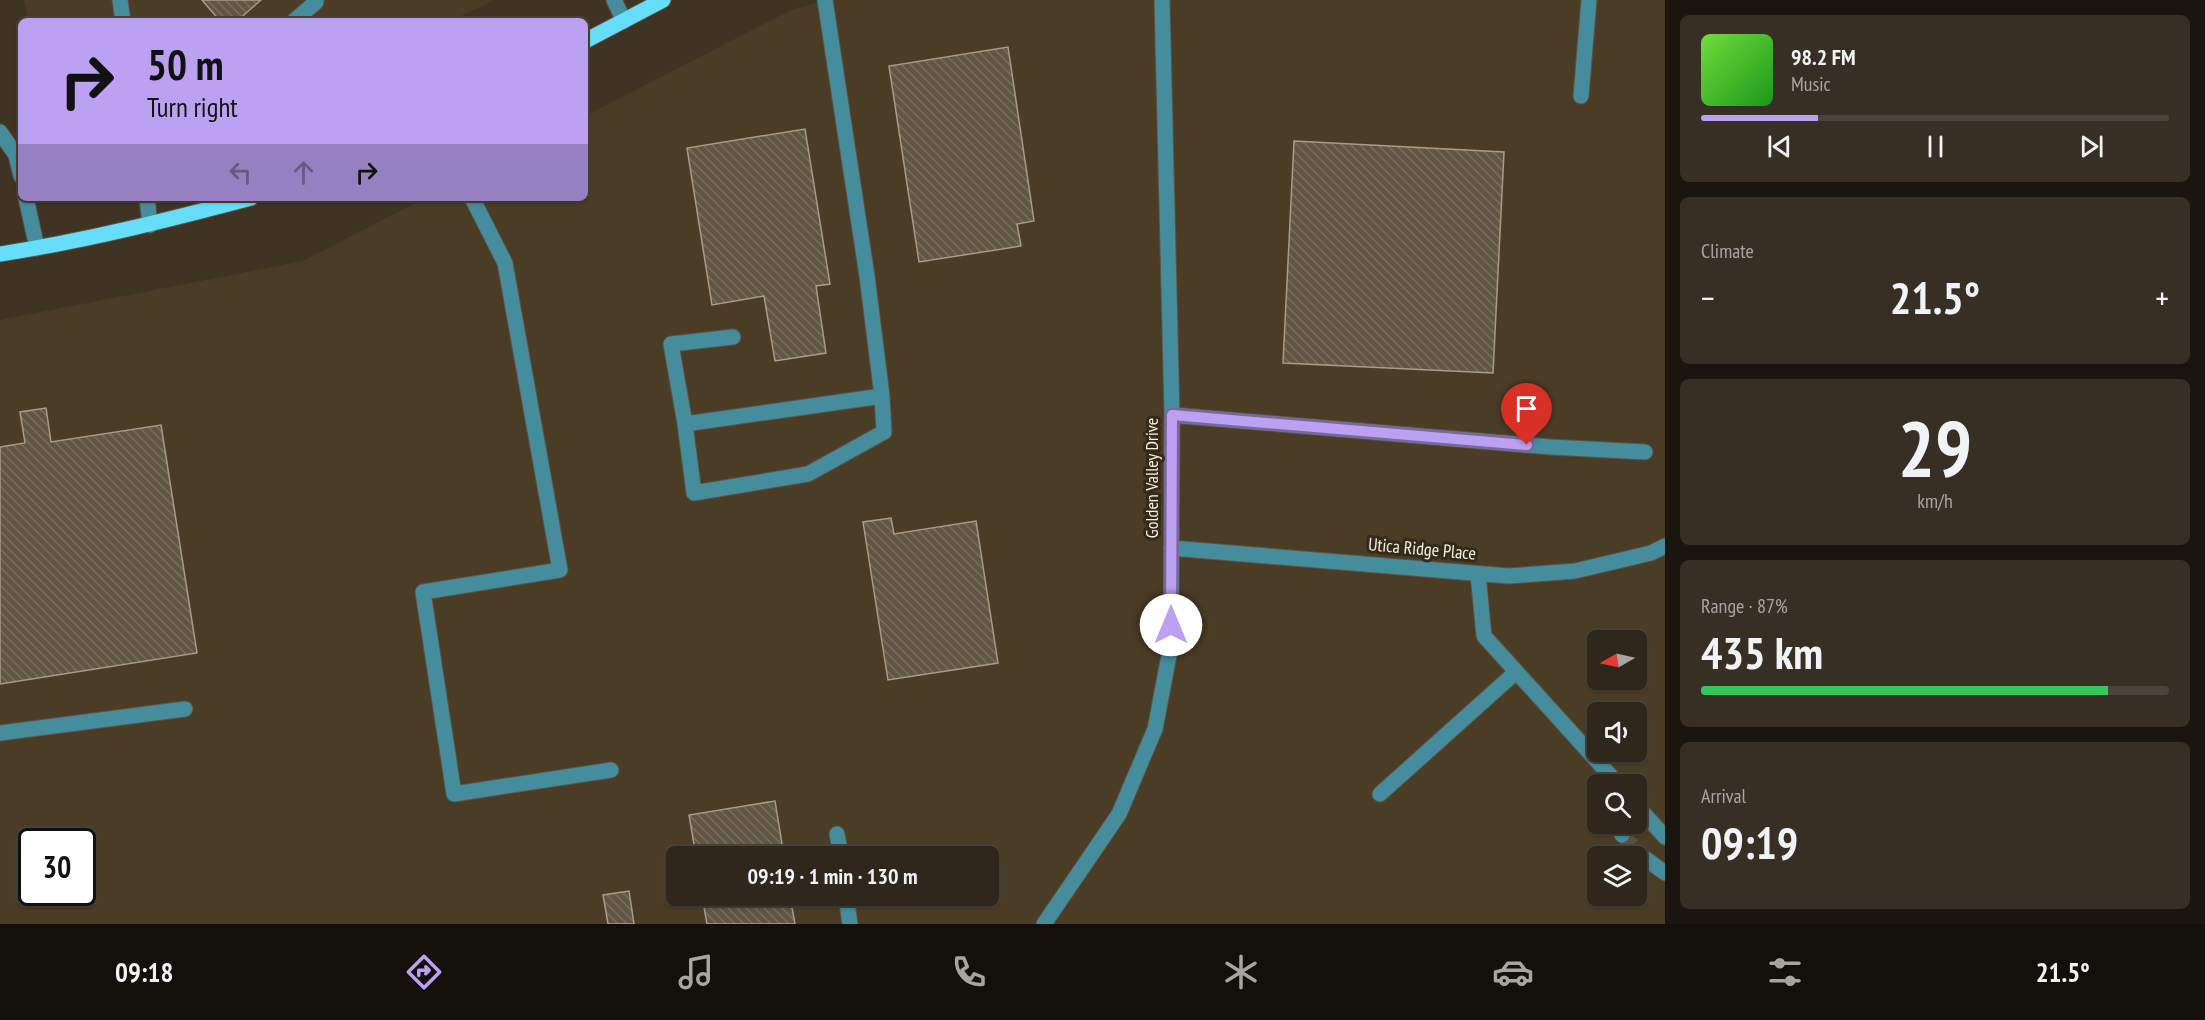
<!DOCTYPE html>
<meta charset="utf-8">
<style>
body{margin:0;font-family:"PT Sans Narrow",sans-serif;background:#372f24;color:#f1f3f6;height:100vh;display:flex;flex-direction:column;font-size:22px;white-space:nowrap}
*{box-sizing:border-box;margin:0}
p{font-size:20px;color:#a7a5a3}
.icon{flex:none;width:33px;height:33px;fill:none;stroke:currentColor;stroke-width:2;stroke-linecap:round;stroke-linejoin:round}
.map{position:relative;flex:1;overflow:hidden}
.side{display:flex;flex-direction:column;gap:15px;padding:15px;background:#1a150f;width:540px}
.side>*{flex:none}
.guide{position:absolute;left:18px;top:18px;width:570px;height:183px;border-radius:9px;box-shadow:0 2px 4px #0004,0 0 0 2px #4a443a;background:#bca0f2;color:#111;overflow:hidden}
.needle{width:39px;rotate:261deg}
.tools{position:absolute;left:1587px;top:630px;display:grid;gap:12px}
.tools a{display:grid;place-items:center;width:60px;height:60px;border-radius:9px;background:#2f271b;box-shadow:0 2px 4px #0004,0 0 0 2px #4a443a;font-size:30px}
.speed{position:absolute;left:18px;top:828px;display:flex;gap:12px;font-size:30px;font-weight:700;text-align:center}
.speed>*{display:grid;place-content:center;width:78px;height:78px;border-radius:50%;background:#2f271b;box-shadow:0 2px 4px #0004,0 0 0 2px #4a443a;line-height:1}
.speed .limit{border:3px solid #111;border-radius:9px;background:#fff;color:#111}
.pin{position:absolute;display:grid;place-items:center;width:51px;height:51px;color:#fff;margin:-62px -26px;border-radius:50% 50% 50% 0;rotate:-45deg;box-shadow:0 0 6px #0007}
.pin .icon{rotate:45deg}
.me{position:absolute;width:66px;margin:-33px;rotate:0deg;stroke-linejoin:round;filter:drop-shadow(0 0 4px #0008)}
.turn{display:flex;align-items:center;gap:21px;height:126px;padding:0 30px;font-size:27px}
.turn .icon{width:78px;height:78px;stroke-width:2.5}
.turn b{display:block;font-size:42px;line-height:51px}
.lanes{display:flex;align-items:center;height:57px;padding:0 30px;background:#0003;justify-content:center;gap:30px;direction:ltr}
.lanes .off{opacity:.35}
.big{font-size:45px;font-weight:700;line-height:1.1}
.side .card{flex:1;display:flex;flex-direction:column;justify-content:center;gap:9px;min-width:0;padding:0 21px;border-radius:9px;background:#372f24}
.side .dial{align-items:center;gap:0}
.dial b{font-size:78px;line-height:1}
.song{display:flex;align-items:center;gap:18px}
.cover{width:72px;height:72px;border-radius:9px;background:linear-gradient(135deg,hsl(100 70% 55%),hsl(120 70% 35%))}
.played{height:6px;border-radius:3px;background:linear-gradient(90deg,#bca0f2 25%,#4a443a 25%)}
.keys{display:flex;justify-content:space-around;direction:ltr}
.heat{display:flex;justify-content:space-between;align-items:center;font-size:33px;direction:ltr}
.charge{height:9px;border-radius:4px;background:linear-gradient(90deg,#34c759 87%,#4a443a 0)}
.trip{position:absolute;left:666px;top:846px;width:333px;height:60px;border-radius:9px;background:#2f271b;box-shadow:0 2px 4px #0004,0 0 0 2px #4a443a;font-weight:700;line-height:60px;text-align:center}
.tab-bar{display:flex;height:96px;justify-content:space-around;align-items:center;background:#13100b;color:#a7a5a3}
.tab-bar .icon{width:42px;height:42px}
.tab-bar .on{color:#bca0f2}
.tab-bar b{font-size:27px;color:#f1f3f6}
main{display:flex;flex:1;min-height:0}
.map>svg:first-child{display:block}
.built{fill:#4b3c26;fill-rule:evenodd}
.building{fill:url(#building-back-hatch);stroke:#a99c89;stroke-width:1.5}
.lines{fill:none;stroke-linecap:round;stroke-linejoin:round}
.minor-tunnel{stroke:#5b5041;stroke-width:15;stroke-dasharray:15 8;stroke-linecap:butt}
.minor-casing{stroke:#5c5243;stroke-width:17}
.major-casing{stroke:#5c5243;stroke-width:17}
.minor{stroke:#458c9d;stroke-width:15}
.major{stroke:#66ddf9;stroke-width:15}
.route-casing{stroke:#7a689d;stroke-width:15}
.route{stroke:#bca0f2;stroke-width:10}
.labels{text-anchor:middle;stroke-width:6;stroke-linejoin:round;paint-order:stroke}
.street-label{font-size:18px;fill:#f7f0e6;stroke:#352a1a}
</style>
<main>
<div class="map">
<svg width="1665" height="924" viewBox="0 0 1665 924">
<defs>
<pattern id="building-back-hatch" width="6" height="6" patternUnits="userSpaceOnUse" patternTransform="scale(1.5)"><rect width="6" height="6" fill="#615544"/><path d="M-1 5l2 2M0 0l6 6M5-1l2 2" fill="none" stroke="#786e5f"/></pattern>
</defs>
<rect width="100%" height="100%" fill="#3f3424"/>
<!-- built -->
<path class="built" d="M 24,0 L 494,0 L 451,21 L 28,21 Z
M 828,0 L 1665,0 L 1665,924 L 0,924 L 0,320 L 303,261 L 425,198 L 585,198 L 585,116 L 791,10 ZM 1598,640 L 1636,640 L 1636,680 L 1598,680 ZM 1598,712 L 1636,712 L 1636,752 L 1598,752 ZM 1598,784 L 1636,784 L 1636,824 L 1598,824 ZM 32,842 L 82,842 L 82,892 L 32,892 ZM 676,856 L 988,856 L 988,896 L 676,896 ZM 1598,856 L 1636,856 L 1636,896 L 1598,896 Z"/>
<!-- building -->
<path class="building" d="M 202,0 L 261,0 L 237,21 L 220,21 Z
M 1008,47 L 1034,221 L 1017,224 L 1021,246 L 919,262 L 889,66 Z
M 805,129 L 830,284 L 816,286 L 826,353 L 775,361 L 764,296 L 712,305 L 687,148 Z
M 1294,141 L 1504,152 L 1493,373 L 1283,363 Z
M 46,408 L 51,442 L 161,425 L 197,653 L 0,684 L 0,447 L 25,443 L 20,412 Z
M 891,518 L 894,534 L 976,521 L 998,663 L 888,680 L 863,522 Z
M 775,801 L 784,856 L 696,856 L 689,815 Z
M 629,891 L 634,924 L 608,924 L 603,895 Z
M 702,896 L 790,896 L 795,924 L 707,924 Z
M 793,896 L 834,896 L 835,901 L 795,907 Z"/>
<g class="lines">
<!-- minor-tunnel -->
<path class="minor-tunnel" d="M 1622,835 L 1646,859"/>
<defs>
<path id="minor" d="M 120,0 L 123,21
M 614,0 L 624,21
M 825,0 L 867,276 L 882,396
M 294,21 L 316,2 L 316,0
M 1581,96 L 1589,0
M 0,132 L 16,155 L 21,176
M 26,198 L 37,248
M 147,198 L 150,225
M 472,198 L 505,263 L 560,570 L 423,592 L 454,794 L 611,770
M 882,396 L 884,432 L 808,474 L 694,493 L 685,424 Z
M 1172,415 L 1551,447 L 1645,452
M 685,424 L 671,344 L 733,337
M 1171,548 L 1509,576 L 1575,571 L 1651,553 L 1665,546
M 1478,574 L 1484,636 L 1618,784
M 0,733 L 185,709
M 1380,794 L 1516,672
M 1636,805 L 1665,837
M 1617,824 L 1622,835
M 837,834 L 841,856
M 1646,859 L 1665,873
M 846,896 L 850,924
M 1044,924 L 1119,814 L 1155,729 L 1171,645 L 1172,415 L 1162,0"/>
<path id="major" d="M 585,41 L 663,0
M 0,254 C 85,241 168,220 251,198"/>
</defs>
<!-- minor casing -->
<use href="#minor" class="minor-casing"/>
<!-- major casing -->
<use href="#major" class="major-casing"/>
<!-- minor -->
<use href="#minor" class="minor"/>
<!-- major -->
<use href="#major" class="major"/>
</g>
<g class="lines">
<defs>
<path id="route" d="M 1171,625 L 1172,415 L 1527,445"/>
</defs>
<!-- route casing -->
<use href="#route" class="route-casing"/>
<!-- route -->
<use href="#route" class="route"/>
</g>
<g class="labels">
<!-- street labels -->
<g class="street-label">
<text transform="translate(1152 478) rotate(-90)" y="6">Golden Valley Drive</text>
<text transform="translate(1422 549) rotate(5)" y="6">Utica Ridge Place</text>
</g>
</g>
</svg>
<div class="tools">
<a><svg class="needle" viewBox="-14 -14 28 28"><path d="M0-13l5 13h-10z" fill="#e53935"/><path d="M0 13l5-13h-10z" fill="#a7a5a3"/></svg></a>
<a><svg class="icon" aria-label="sound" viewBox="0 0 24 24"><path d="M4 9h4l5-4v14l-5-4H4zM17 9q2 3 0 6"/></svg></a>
<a><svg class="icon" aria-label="search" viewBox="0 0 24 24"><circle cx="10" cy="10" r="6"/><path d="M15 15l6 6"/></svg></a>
<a><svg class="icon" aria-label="layers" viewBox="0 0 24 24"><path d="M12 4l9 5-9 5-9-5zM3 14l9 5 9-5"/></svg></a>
</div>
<div class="speed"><div class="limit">30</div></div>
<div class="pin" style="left:1527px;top:445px;background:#d93025"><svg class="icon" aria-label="arrive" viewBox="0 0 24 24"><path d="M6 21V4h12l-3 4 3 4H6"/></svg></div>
<svg class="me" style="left:1171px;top:625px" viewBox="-20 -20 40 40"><circle r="19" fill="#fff"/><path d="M0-13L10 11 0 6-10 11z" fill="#bca0f2"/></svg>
<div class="trip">09:19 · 1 min · 130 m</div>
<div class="guide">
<div class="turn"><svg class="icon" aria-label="right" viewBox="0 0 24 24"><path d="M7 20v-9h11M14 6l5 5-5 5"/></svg><div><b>50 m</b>Turn right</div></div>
<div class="lanes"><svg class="icon off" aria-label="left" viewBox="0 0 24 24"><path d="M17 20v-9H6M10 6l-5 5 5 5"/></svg><svg class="icon off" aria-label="ahead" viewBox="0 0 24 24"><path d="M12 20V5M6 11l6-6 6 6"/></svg><svg class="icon" aria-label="right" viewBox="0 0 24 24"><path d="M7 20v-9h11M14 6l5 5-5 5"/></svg></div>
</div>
</div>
<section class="side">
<div class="card">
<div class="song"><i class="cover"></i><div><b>98.2 FM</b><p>Music</p></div></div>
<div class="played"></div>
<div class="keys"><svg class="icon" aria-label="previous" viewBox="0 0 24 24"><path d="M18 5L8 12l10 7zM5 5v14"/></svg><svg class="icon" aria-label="pause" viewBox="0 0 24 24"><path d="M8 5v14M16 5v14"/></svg><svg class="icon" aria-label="next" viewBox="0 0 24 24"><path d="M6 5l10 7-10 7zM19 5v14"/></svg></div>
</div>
<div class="card"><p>Climate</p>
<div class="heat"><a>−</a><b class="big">21.5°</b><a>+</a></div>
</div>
<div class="card dial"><b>29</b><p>km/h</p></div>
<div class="card"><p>Range · 87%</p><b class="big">435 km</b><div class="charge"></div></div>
<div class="card"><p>Arrival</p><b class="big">09:19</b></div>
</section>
</main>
<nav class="tab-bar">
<b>09:18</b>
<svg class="icon on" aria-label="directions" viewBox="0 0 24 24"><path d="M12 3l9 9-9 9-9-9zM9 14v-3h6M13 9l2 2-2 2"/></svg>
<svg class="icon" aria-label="music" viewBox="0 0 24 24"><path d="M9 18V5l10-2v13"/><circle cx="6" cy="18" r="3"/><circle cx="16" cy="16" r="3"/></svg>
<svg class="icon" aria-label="phone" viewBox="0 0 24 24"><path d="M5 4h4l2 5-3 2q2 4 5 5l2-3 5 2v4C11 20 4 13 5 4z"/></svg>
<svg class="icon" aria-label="climate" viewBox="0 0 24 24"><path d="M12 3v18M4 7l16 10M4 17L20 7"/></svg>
<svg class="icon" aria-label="car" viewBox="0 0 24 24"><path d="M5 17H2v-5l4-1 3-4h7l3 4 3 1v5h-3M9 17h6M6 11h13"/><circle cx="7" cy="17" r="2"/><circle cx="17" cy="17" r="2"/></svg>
<svg class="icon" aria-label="filters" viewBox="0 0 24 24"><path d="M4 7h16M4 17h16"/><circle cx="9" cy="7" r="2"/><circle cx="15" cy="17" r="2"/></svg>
<b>21.5°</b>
</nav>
